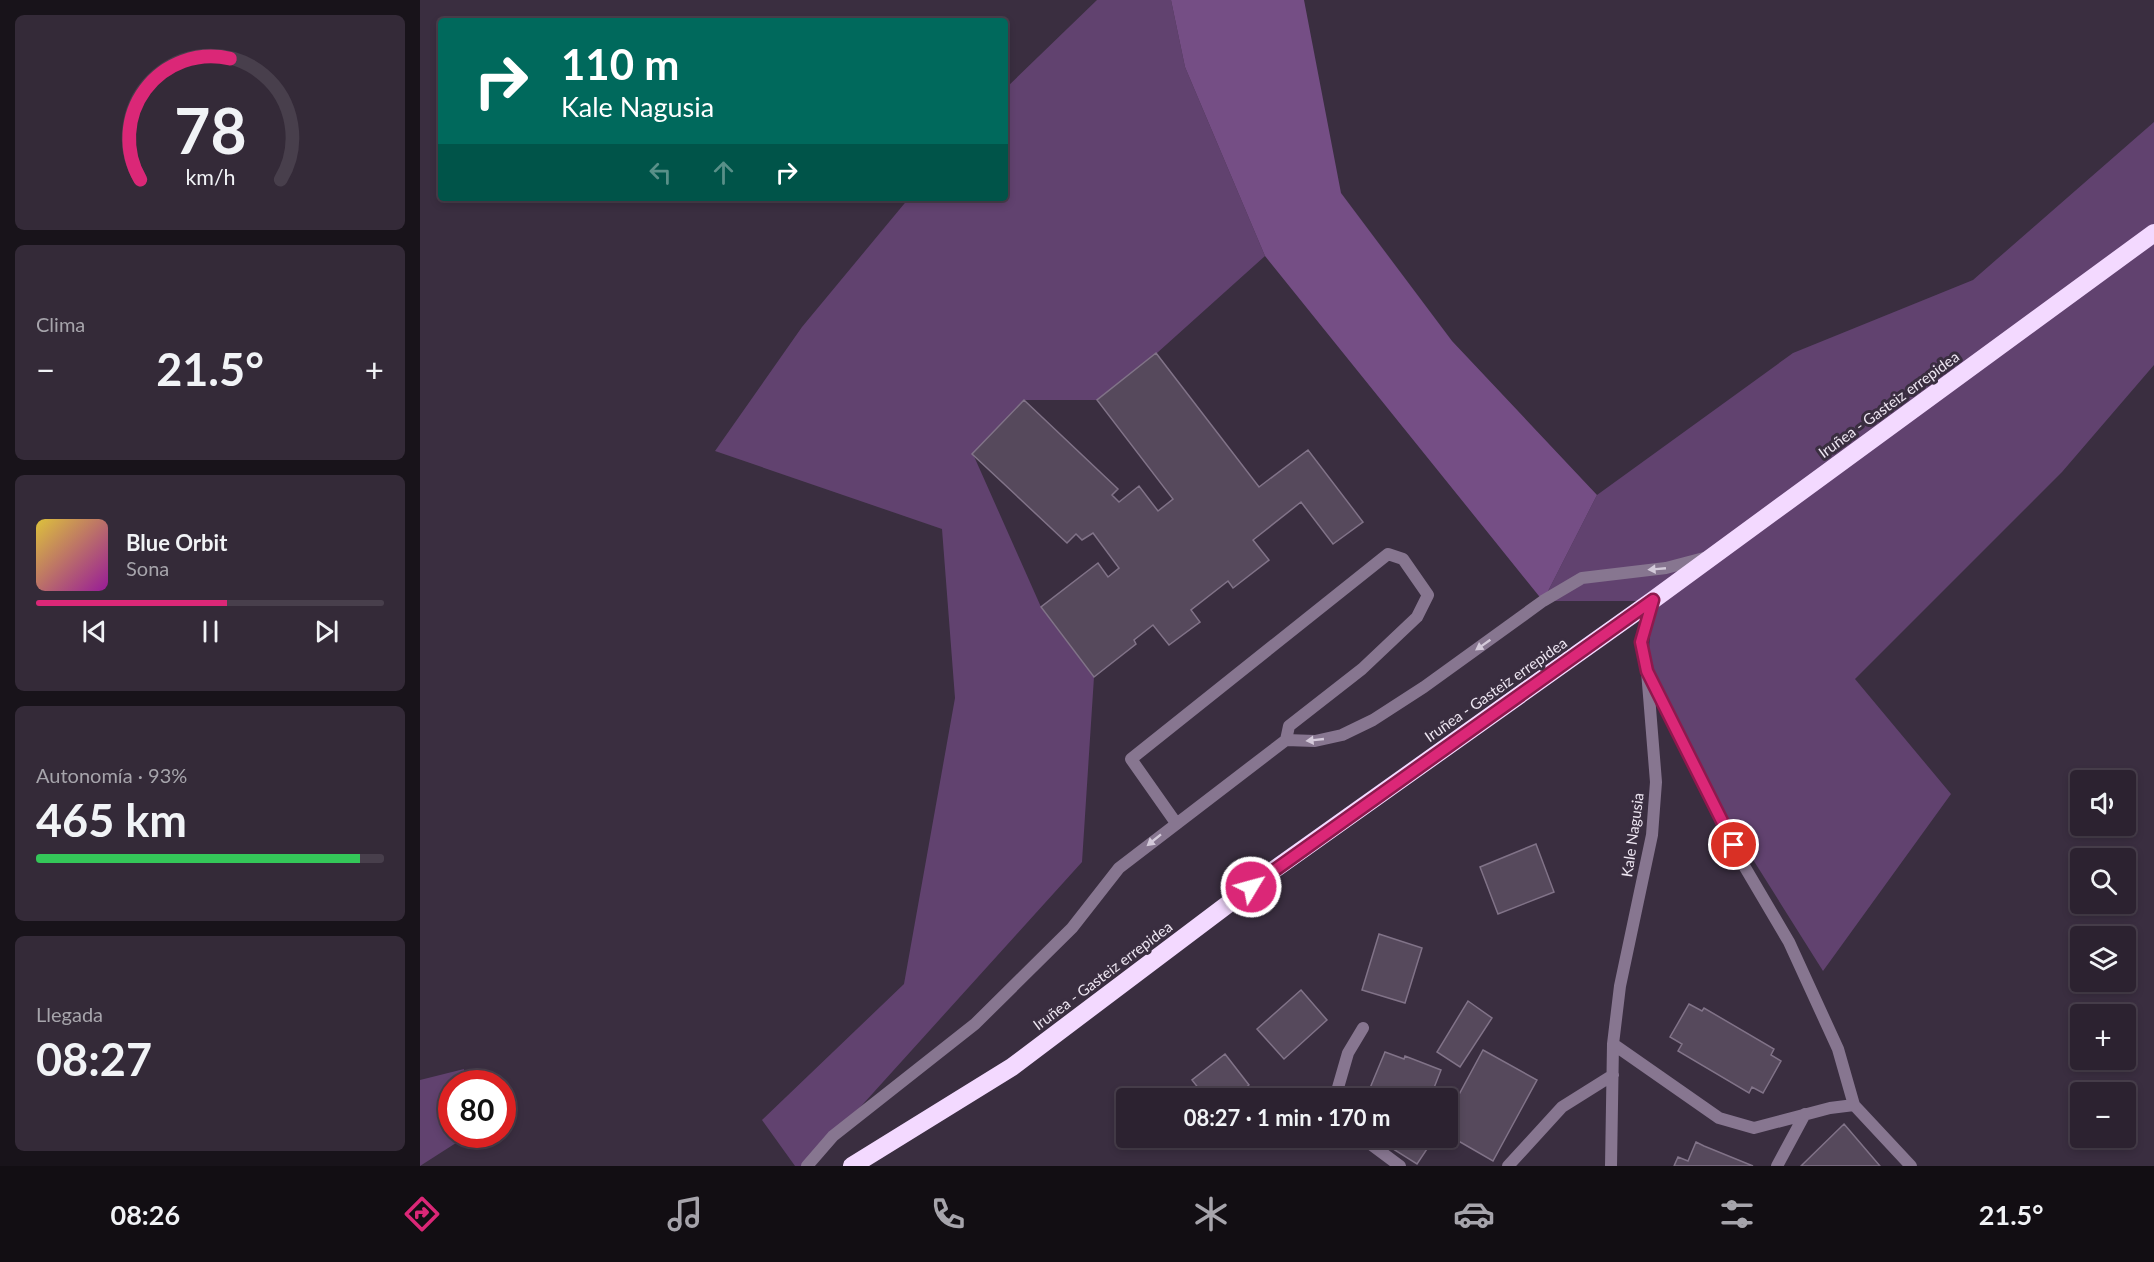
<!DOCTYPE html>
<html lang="es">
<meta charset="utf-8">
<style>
body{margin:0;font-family:Lato,sans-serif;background:#342a38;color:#f1f3f6;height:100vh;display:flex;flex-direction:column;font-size:22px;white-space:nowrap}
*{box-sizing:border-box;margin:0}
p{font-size:20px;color:#a6a4ab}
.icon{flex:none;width:33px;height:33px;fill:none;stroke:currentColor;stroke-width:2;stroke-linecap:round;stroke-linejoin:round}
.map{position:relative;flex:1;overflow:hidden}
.details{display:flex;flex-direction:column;gap:15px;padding:15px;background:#18131a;width:420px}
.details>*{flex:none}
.guide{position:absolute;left:18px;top:18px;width:570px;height:183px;border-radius:6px;box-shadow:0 3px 9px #0003,0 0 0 2px #483f4c;background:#00695c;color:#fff;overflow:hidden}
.tools{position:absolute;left:1650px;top:770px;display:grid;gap:12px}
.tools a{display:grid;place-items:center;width:66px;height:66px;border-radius:6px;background:#2c2230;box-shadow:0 3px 9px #0003,0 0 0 2px #483f4c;font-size:30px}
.speed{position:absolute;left:18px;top:1070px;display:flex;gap:12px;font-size:30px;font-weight:700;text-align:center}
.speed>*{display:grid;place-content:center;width:78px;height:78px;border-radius:50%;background:#2c2230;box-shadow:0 3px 9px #0003,0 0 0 2px #483f4c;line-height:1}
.speed .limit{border:9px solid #d22;background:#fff;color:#111}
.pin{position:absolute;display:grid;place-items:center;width:51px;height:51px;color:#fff;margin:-26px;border:3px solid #fff;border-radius:50%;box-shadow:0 2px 6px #0007}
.me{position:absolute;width:66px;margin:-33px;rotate:53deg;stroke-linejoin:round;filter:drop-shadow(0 0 4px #0008)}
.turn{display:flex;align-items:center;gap:21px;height:126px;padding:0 24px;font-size:27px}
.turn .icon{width:78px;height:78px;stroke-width:2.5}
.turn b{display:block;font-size:42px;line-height:51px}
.lanes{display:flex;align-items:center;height:57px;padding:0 24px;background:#0003;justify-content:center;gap:30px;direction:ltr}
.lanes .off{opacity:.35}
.big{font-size:45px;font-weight:700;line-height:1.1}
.details .tile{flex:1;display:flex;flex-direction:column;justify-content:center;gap:9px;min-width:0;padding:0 21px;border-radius:9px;background:#342a38}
.details .dial{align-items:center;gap:0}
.dial svg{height:156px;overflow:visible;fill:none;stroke:#483f4c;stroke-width:7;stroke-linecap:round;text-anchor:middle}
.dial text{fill:#f1f3f6;stroke:none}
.song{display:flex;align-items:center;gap:18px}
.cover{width:72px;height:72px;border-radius:9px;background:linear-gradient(135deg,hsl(50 70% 55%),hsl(300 70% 35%))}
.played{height:6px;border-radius:3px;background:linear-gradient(90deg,#db2777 55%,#483f4c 55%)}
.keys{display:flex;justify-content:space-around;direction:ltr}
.heat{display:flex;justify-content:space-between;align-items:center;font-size:33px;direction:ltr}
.charge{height:9px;border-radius:4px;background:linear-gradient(90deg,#34c759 93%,#483f4c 0)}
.trip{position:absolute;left:696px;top:1088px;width:342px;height:60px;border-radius:6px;background:#2c2230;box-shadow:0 3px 9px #0003,0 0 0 2px #483f4c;font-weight:700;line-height:60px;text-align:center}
.tab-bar{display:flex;height:96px;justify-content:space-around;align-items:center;background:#120e13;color:#a6a4ab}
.tab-bar .icon{width:42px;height:42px}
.tab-bar .current{color:#db2777}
.tab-bar b{font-size:27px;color:#f1f3f6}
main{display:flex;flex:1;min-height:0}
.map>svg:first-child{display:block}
.green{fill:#61426f}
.forest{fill:#754e85}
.building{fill:#56495c;stroke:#817388;stroke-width:1.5}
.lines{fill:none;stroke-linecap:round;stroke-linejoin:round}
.lane{stroke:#877690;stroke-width:12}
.street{stroke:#877690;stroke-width:12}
.highway{stroke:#f3d9ff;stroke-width:18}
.oneway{fill:#d4cada}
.route-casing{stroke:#8e194d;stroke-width:15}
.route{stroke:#db2777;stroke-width:10}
.labels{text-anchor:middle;stroke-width:6;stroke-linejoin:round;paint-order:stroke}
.street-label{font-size:15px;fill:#eee6f2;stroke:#3a2e40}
</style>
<main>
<section class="details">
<div class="tile dial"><svg viewBox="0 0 100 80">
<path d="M14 69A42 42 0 1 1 86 69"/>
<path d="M14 69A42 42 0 0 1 60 7" stroke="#db2777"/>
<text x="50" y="56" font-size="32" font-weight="700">78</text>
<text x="50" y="72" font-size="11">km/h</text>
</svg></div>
<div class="tile"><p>Clima</p>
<div class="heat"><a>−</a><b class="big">21.5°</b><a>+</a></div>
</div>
<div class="tile">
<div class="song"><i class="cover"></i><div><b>Blue Orbit</b><p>Sona</p></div></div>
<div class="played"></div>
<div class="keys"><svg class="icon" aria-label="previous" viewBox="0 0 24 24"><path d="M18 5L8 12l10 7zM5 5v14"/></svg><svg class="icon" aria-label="pause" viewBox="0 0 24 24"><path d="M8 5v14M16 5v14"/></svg><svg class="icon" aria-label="next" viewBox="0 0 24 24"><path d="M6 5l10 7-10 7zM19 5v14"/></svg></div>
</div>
<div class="tile"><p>Autonomía · 93%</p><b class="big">465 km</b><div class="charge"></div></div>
<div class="tile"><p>Llegada</p><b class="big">08:27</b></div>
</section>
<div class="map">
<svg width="1734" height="1166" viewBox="0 0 1734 1166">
<rect width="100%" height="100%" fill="#3a2e40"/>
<!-- green -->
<path class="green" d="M 677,0 L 751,0 L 765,67 L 845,256 L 737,353 L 677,400 L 604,400 L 553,454 L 621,607 L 674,677 L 662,862 L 387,1166 L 375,1166 L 342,1120 L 484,984 L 535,698 L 522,529 L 295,451 L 382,327 L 489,198 L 585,198 L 585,89 Z
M 1734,122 L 1734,365 L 1642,472 L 1435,679 L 1531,794 L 1403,971 L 1276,769 L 1227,671 L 1233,601 L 1123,601 L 1177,495 L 1373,353 L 1553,280 Z
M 44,1069 L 45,1083 L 32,1083 L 32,1134 L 50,1134 L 0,1166 L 0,1080 Z"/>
<!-- forest -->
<path class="forest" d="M 751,0 L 884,0 L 921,193 L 1032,341 L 1177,495 L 1123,601 L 845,256 L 765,67 Z"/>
<!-- building -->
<path class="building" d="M 736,353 L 839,487 L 888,450 L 943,522 L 913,544 L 881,502 L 833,540 L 849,560 L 813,588 L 808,581 L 771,610 L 780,622 L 749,645 L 733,625 L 714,640 L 716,644 L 674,677 L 621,607 L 678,563 L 688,577 L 699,568 L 673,533 L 662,540 L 656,534 L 647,543 L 552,454 L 604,400 L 698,489 L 692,495 L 699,502 L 719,486 L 738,511 L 753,499 L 677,400 Z
M 1116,844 L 1134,892 L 1078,914 L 1060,867 Z
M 959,934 L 1002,948 L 985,1003 L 942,990 Z
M 881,990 L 907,1020 L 864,1059 L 837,1029 Z
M 1048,1001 L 1072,1018 L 1040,1067 L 1017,1052 Z
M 1269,1004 L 1282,1011 L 1284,1008 L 1354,1049 L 1351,1055 L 1361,1061 L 1343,1093 L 1332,1087 L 1329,1093 L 1258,1051 L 1262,1044 L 1250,1037 Z
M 1063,1050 L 1117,1080 L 1073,1161 L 1028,1135 L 1028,1115 Z
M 965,1052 L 984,1059 L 985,1056 L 1021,1070 L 1010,1098 L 956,1098 L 959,1091 L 950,1088 Z
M 805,1054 L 829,1085 L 813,1098 L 786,1098 L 772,1080 Z
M 1424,1124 L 1460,1166 L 1381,1166 Z
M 969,1137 L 992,1137 L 980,1142 Z
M 992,1137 L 1015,1137 L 997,1164 L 973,1149 L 975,1139 L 980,1142 Z
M 1276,1142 L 1284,1146 L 1333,1166 L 1254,1166 L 1258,1157 L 1268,1161 Z"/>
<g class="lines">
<!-- lane -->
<path class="lane" d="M 756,823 L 711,759 L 968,554 L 983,559 L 1008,595 L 997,617 L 942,669 L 869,726 L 866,740
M 387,1166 L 413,1136 L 555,1024 L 652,928 L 699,868 L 866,740 L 895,741 L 922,735 L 953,720 L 1004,687 L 1123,601 L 1162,578 L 1246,568 L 1284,558"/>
<!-- street -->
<path class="street" d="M 1230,677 L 1323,864 L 1369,942 L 1418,1049 L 1434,1105 L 1491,1166
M 1193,1044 L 1299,1118 L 1334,1128 L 1410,1108 L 1434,1105
M 915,1098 L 928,1053 L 943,1028
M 941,1137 L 980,1166
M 1088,1166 L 1142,1107 L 1193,1075
M 1191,1166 L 1193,1044 L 1200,986 L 1232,835 L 1236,782 L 1227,671 L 1221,642 L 1233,600
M 1357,1166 L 1385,1114"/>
<!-- highway -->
<path class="highway" d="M 432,1166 L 592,1067 L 848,874 L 1233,600 L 1734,233"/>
</g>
<!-- one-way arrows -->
<defs><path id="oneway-solid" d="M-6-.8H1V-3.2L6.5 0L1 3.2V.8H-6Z" transform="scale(1.5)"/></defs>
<g class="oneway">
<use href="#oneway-solid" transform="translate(1237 569) rotate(175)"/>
<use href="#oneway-solid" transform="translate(1063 645) rotate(145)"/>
<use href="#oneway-solid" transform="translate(895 740) rotate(174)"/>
<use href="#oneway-solid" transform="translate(734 840) rotate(141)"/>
</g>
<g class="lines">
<defs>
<path id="route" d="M 831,887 L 1233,600 L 1221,642 L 1227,671 L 1314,845"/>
</defs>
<!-- route casing -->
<use href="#route" class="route-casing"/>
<!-- route -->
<use href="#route" class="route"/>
</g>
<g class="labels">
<!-- street labels -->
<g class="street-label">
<text transform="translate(1469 405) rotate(-36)" y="5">Iruñea - Gasteiz errepidea</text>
<text transform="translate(1076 690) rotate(-35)" y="5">Iruñea - Gasteiz errepidea</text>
<text transform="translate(1213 835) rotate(-82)" y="5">Kale Nagusia</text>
<text transform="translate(683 976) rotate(-37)" y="5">Iruñea - Gasteiz errepidea</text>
</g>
</g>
</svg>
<div class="tools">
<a><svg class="icon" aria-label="sound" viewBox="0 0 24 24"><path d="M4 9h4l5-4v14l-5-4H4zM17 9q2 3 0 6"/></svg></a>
<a><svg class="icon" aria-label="search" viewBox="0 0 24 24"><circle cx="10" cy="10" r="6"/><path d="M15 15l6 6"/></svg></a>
<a><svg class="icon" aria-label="layers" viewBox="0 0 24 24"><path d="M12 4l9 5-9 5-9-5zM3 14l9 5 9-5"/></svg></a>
<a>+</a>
<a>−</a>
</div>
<div class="speed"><div class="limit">80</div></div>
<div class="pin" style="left:1314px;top:845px;background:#d93025"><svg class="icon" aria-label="arrive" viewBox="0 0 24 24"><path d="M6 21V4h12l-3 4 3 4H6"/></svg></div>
<svg class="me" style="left:831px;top:887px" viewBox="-20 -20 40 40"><circle r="17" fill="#db2777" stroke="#fff" stroke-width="3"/><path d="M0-11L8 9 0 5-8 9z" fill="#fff"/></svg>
<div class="trip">08:27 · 1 min · 170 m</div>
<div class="guide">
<div class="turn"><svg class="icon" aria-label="right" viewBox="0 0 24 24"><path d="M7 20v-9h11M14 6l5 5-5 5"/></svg><div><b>110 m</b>Kale Nagusia</div></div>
<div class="lanes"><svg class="icon off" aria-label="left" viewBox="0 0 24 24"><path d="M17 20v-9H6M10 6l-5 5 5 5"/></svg><svg class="icon off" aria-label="ahead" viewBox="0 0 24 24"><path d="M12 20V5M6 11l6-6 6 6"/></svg><svg class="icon" aria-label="right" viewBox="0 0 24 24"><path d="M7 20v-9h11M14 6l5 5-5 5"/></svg></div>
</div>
</div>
</main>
<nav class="tab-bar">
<b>08:26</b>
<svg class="icon current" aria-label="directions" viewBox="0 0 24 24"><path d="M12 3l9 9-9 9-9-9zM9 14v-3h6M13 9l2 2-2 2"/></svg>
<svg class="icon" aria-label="music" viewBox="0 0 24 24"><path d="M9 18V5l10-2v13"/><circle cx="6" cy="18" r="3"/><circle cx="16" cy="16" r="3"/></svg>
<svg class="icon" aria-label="phone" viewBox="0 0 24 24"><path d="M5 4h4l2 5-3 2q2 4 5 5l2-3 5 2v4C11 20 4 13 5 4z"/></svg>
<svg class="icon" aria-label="climate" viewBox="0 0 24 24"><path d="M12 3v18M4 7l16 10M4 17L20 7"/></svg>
<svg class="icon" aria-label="car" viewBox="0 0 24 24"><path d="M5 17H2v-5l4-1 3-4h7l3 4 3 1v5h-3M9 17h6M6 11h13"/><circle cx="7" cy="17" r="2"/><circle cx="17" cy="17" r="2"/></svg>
<svg class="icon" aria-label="filters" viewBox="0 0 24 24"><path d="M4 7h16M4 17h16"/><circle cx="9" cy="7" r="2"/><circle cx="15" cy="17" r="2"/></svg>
<b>21.5°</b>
</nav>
